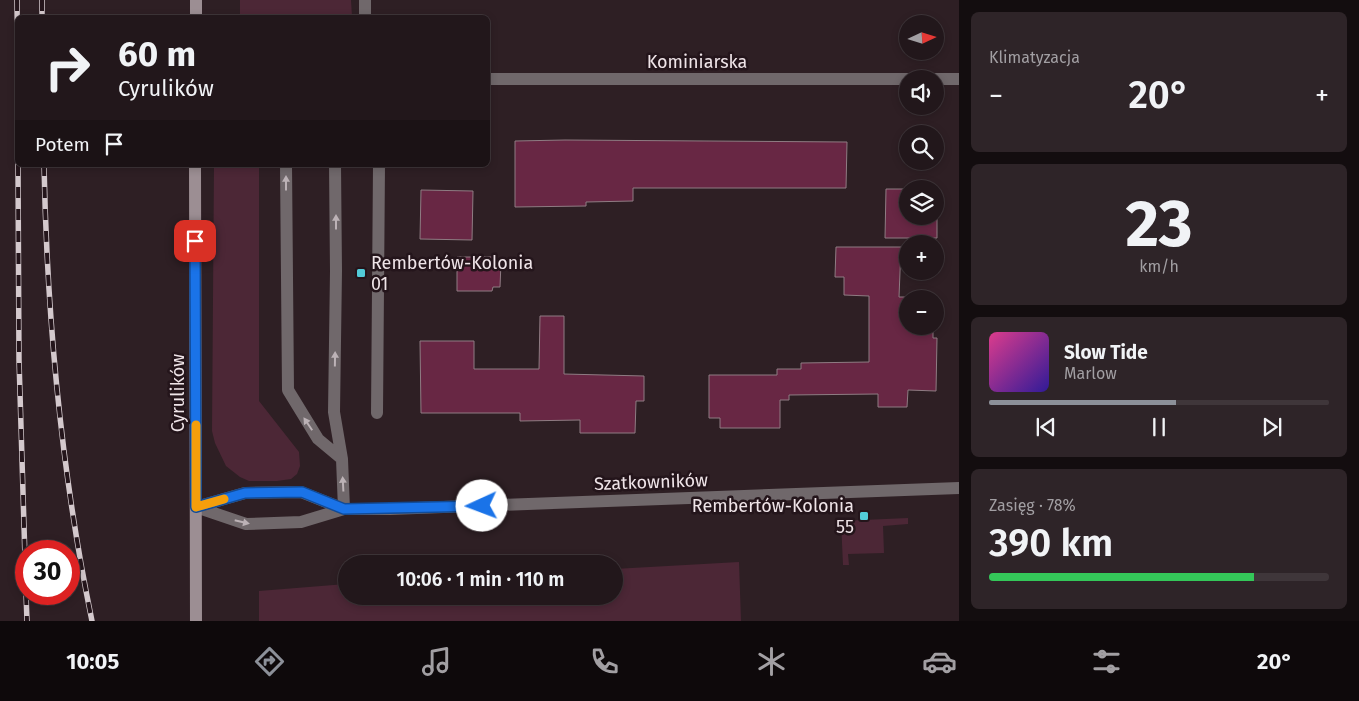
<!DOCTYPE html>
<html lang="pl">
<meta charset="utf-8">
<style>
body{margin:0;font-family:"Fira Sans",sans-serif;background:#2e2428;color:#f1f3f6;height:100vh;display:flex;flex-direction:column;font-size:19px;white-space:nowrap}
*{box-sizing:border-box;margin:0}
p{font-size:16px;color:#a29fa3}
.icon{flex:none;width:28px;height:28px;fill:none;stroke:currentColor;stroke-width:2;stroke-linecap:round;stroke-linejoin:round}
.map{position:relative;flex:1;overflow:hidden}
.side{display:flex;flex-direction:column;gap:12px;padding:12px;background:#130d0f;width:400px}
.side>*{flex:none}
.guide{position:absolute;left:15px;top:15px;width:475px;height:152px;border-radius:8px;box-shadow:0 2px 8px #0003,0 0 0 1px #3f363a;background:#22171b;color:#f1f3f6;overflow:hidden}
.needle{width:32px;rotate:86deg}
.fabs{position:absolute;left:899px;top:15px;display:grid;gap:10px}
.fabs a{display:grid;place-items:center;width:45px;height:45px;border-radius:50%;background:#22171b;box-shadow:0 2px 8px #0003,0 0 0 1px #3f363a;font-size:25px}
.speed{position:absolute;left:15px;top:540px;display:flex;gap:10px;font-size:25px;font-weight:700;text-align:center}
.speed>*{display:grid;place-content:center;width:65px;height:65px;border-radius:50%;background:#22171b;box-shadow:0 2px 8px #0003,0 0 0 1px #3f363a;line-height:1}
.speed .limit{border:8px solid #d22;background:#fff;color:#111}
.pin{position:absolute;display:grid;place-items:center;width:42px;height:42px;color:#fff;margin:-21px;border-radius:10px;box-shadow:0 2px 8px #0006}
.me{position:absolute;width:55px;margin:-28px;rotate:268deg;stroke-linejoin:round;filter:drop-shadow(0 0 4px #0008)}
.turn{display:flex;align-items:center;gap:18px;height:105px;padding:0 20px;font-size:22px}
.turn .icon{width:65px;height:65px;stroke-width:2.5}
.turn b{display:block;font-size:35px;line-height:42px}
.then{display:flex;align-items:center;height:48px;padding:0 20px;background:#0003;gap:10px;font-size:19px}
.big{font-size:38px;font-weight:600;line-height:1.1}
.side .tile{flex:1;display:flex;flex-direction:column;justify-content:center;gap:8px;min-width:0;padding:0 18px;border-radius:8px;background:#2e2428}
.side .dial{align-items:center;gap:0}
.dial b{font-size:65px;line-height:1}
.song{display:flex;align-items:center;gap:15px}
.cover{width:60px;height:60px;border-radius:8px;background:linear-gradient(135deg,hsl(330 70% 55%),hsl(250 70% 35%))}
.played{height:5px;border-radius:2px;background:linear-gradient(90deg,#8c9099 55%,#3f363a 55%)}
.keys{display:flex;justify-content:space-around;direction:ltr}
.heat{display:flex;justify-content:space-between;align-items:center;font-size:28px;direction:ltr}
.charge{height:8px;border-radius:4px;background:linear-gradient(90deg,#34c759 78%,#3f363a 0)}
.trip{position:absolute;left:338px;top:555px;width:285px;height:50px;border-radius:25px;background:#22171b;box-shadow:0 2px 8px #0003,0 0 0 1px #3f363a;font-weight:600;line-height:50px;text-align:center}
.dock{display:flex;height:80px;justify-content:space-around;align-items:center;background:#0e090b;color:#a29fa3}
.dock .icon{width:35px;height:35px}
.dock .on{color:#8c9099}
.dock b{font-size:22px;color:#f1f3f6}
main{display:flex;flex:1;min-height:0}
.map>svg:first-child{display:block}
.green{fill:#4c2736}
.building{fill:#682744;stroke:#8f7c83}
.lines{fill:none;stroke-linecap:round;stroke-linejoin:round}
.lane{stroke:#70686b;stroke-width:12}
.street{stroke:#70686b;stroke-width:12}
.secondary{stroke:#9c8e93;stroke-width:12}
.rail-casing{stroke:#d4c9cd;stroke-width:5.5}
.rail{stroke:#24151b;stroke-width:4;stroke-dasharray:11;stroke-linecap:butt}
.oneway{fill:#bcb2b6}
.route-casing{stroke:#114b97;stroke-width:12}
.route{stroke:#1a73e8;stroke-width:9}
.slow{stroke:#f59e0b;stroke-width:9}
.poi-dot{fill:#52cbd8;stroke:#24151b;stroke-width:2}
.labels{text-anchor:middle;stroke-width:5;stroke-linejoin:round;paint-order:stroke}
.street-label{font-size:18px;fill:#efe4e8;stroke:#24151b}
.poi-label{font-size:18px;fill:#efe4e8;stroke:#24151b;text-anchor:start}
</style>
<main>
<div class="map">
<svg width="959" height="621" viewBox="0 0 959 621">
<rect width="100%" height="100%" fill="#2e1f24"/>
<!-- green -->
<path class="green" d="M 240,0 L 351,0 L 352,17 L 240,17 Z
M 214,165 L 259,165 L 259,401 L 299,452 L 300,466 L 297,474 L 291,479 L 277,481 L 249,481 L 240,477 L 226,466 L 215,443 L 212,431 Z
M 908,518 L 908,524 L 883,526 L 884,553 L 848,554 L 849,565 L 843,565 L 841,521 Z
M 739,562 L 741,621 L 259,621 L 259,591 L 346,584 L 346,596 L 614,596 L 614,569 Z"/>
<!-- building -->
<path class="building" d="M 565,140 L 847,142 L 846,188 L 633,188 L 633,201 L 586,202 L 586,206 L 515,207 L 515,141 Z
M 886,189 L 908,189 L 908,216 L 935,216 L 935,189 L 937,189 L 937,238 L 885,238 Z
M 421,190 L 473,191 L 472,240 L 420,239 Z
M 836,247 L 901,247 L 899,297 L 932,297 L 932,299 L 908,299 L 908,326 L 933,326 L 933,338 L 937,338 L 936,391 L 908,390 L 907,407 L 878,407 L 878,394 L 789,395 L 789,400 L 780,400 L 780,428 L 720,428 L 720,418 L 709,418 L 709,375 L 777,375 L 777,369 L 801,369 L 801,363 L 869,362 L 869,296 L 844,295 L 844,277 L 835,277 Z
M 457,257 L 492,257 L 492,262 L 501,262 L 500,287 L 493,287 L 492,291 L 457,291 Z
M 540,316 L 564,316 L 564,374 L 644,376 L 644,401 L 636,401 L 635,433 L 580,433 L 580,420 L 520,421 L 520,413 L 421,413 L 420,341 L 474,341 L 474,369 L 539,369 Z"/>
<g class="lines">
<!-- lane -->
<path class="lane" d="M 286,165 L 288,390 L 318,439 L 342,459
M 335,165 L 336,271 L 334,412 L 342,459 L 344,509"/>
<!-- street -->
<path class="street" d="M 365,0 L 365,18
M 488,79 L 908,79
M 935,79 L 959,79
M 377,413 L 379,165
M 196,507 L 246,524 L 301,522 L 344,509 L 390,509 L 959,488
M 196,507 L 245,493 L 301,492 L 344,509"/>
<!-- secondary -->
<path class="secondary" d="M 196,18 L 196,0
M 195,165 L 196,621"/>
<defs>
<path id="rail" d="M 17,0 L 18,124
M 42,0 L 42,18
M 18,165 L 19,360 L 26,592
M 44,165 C 47,318 61,471 92,621
M 26,594 L 27,621"/>
</defs>
<!-- rail casing -->
<use href="#rail" class="rail-casing"/>
<!-- rail -->
<use href="#rail" class="rail"/>
</g>
<!-- one-way arrows -->
<defs><path id="oneway-solid" d="M-6-.8H1V-3.2L6.5 0L1 3.2V.8H-6Z" transform="scale(1.25)"/></defs>
<g class="oneway">
<use href="#oneway-solid" transform="translate(286 183) rotate(-90)"/>
<use href="#oneway-solid" transform="translate(336 222) rotate(-90)"/>
<use href="#oneway-solid" transform="translate(335 359) rotate(-89)"/>
<use href="#oneway-solid" transform="translate(308 424) rotate(-124)"/>
<use href="#oneway-solid" transform="translate(343 484) rotate(-93)"/>
<use href="#oneway-solid" transform="translate(242 522) rotate(13)"/>
</g>
<g class="lines">
<defs>
<path id="route" d="M 195,241 L 196,507 L 245,493 L 302,492 L 344,509 L 482,506"/>
</defs>
<!-- route casing -->
<use href="#route" class="route-casing"/>
<!-- route -->
<use href="#route" class="route"/>
<!-- slow -->
<path class="slow" d="M 196,425 L 196,507 L 224,499"/>
</g>
<!-- markers -->
<g class="poi-dot">
<rect x="356" y="268" width="10" height="10" rx="2.5"/>
<rect x="859" y="511" width="10" height="10" rx="2.5"/>
</g>
<g class="labels">
<!-- street labels -->
<g class="street-label">
<text x="697" y="68">Kominiarska</text>
<text transform="translate(178 393) rotate(-90)" y="6">Cyrulików</text>
<text transform="translate(651 482) rotate(-2)" y="6">Szatkowników</text>
</g>
<!-- poi labels -->
<g class="poi-label">
<text x="371" y="269">Rembertów-Kolonia<tspan x="371" dy="21">01</tspan></text>
<text x="854" y="512" text-anchor="end">Rembertów-Kolonia<tspan x="854" dy="21">55</tspan></text>
</g>
</g>
</svg>
<div class="fabs">
<a><svg class="needle" viewBox="-14 -14 28 28"><path d="M0-13l5 13h-10z" fill="#e53935"/><path d="M0 13l5-13h-10z" fill="#a29fa3"/></svg></a>
<a><svg class="icon" aria-label="sound" viewBox="0 0 24 24"><path d="M4 9h4l5-4v14l-5-4H4zM17 9q2 3 0 6"/></svg></a>
<a><svg class="icon" aria-label="search" viewBox="0 0 24 24"><circle cx="10" cy="10" r="6"/><path d="M15 15l6 6"/></svg></a>
<a><svg class="icon" aria-label="layers" viewBox="0 0 24 24"><path d="M12 4l9 5-9 5-9-5zM3 14l9 5 9-5"/></svg></a>
<a>+</a>
<a>−</a>
</div>
<div class="speed"><div class="limit">30</div></div>
<div class="pin" style="left:195px;top:241px;background:#d93025"><svg class="icon" aria-label="arrive" viewBox="0 0 24 24"><path d="M6 21V4h12l-3 4 3 4H6"/></svg></div>
<svg class="me" style="left:482px;top:506px" viewBox="-20 -20 40 40"><circle r="19" fill="#fff"/><path d="M0-13L10 11 0 6-10 11z" fill="#1a73e8"/></svg>
<div class="trip">10:06 · 1 min · 110 m</div>
<div class="guide">
<div class="turn"><svg class="icon" aria-label="right" viewBox="0 0 24 24"><path d="M7 20v-9h11M14 6l5 5-5 5"/></svg><div><b>60 m</b>Cyrulików</div></div>
<div class="then">Potem<svg class="icon" aria-label="arrive" viewBox="0 0 24 24"><path d="M6 21V4h12l-3 4 3 4H6"/></svg></div>
</div>
</div>
<section class="side">
<div class="tile"><p>Klimatyzacja</p>
<div class="heat"><a>−</a><b class="big">20°</b><a>+</a></div>
</div>
<div class="tile dial"><b>23</b><p>km/h</p></div>
<div class="tile">
<div class="song"><i class="cover"></i><div><b>Slow Tide</b><p>Marlow</p></div></div>
<div class="played"></div>
<div class="keys"><svg class="icon" aria-label="previous" viewBox="0 0 24 24"><path d="M18 5L8 12l10 7zM5 5v14"/></svg><svg class="icon" aria-label="pause" viewBox="0 0 24 24"><path d="M8 5v14M16 5v14"/></svg><svg class="icon" aria-label="next" viewBox="0 0 24 24"><path d="M6 5l10 7-10 7zM19 5v14"/></svg></div>
</div>
<div class="tile"><p>Zasięg · 78%</p><b class="big">390 km</b><div class="charge"></div></div>
</section>
</main>
<nav class="dock">
<b>10:05</b>
<svg class="icon on" aria-label="directions" viewBox="0 0 24 24"><path d="M12 3l9 9-9 9-9-9zM9 14v-3h6M13 9l2 2-2 2"/></svg>
<svg class="icon" aria-label="music" viewBox="0 0 24 24"><path d="M9 18V5l10-2v13"/><circle cx="6" cy="18" r="3"/><circle cx="16" cy="16" r="3"/></svg>
<svg class="icon" aria-label="phone" viewBox="0 0 24 24"><path d="M5 4h4l2 5-3 2q2 4 5 5l2-3 5 2v4C11 20 4 13 5 4z"/></svg>
<svg class="icon" aria-label="climate" viewBox="0 0 24 24"><path d="M12 3v18M4 7l16 10M4 17L20 7"/></svg>
<svg class="icon" aria-label="car" viewBox="0 0 24 24"><path d="M5 17H2v-5l4-1 3-4h7l3 4 3 1v5h-3M9 17h6M6 11h13"/><circle cx="7" cy="17" r="2"/><circle cx="17" cy="17" r="2"/></svg>
<svg class="icon" aria-label="filters" viewBox="0 0 24 24"><path d="M4 7h16M4 17h16"/><circle cx="9" cy="7" r="2"/><circle cx="15" cy="17" r="2"/></svg>
<b>20°</b>
</nav>
